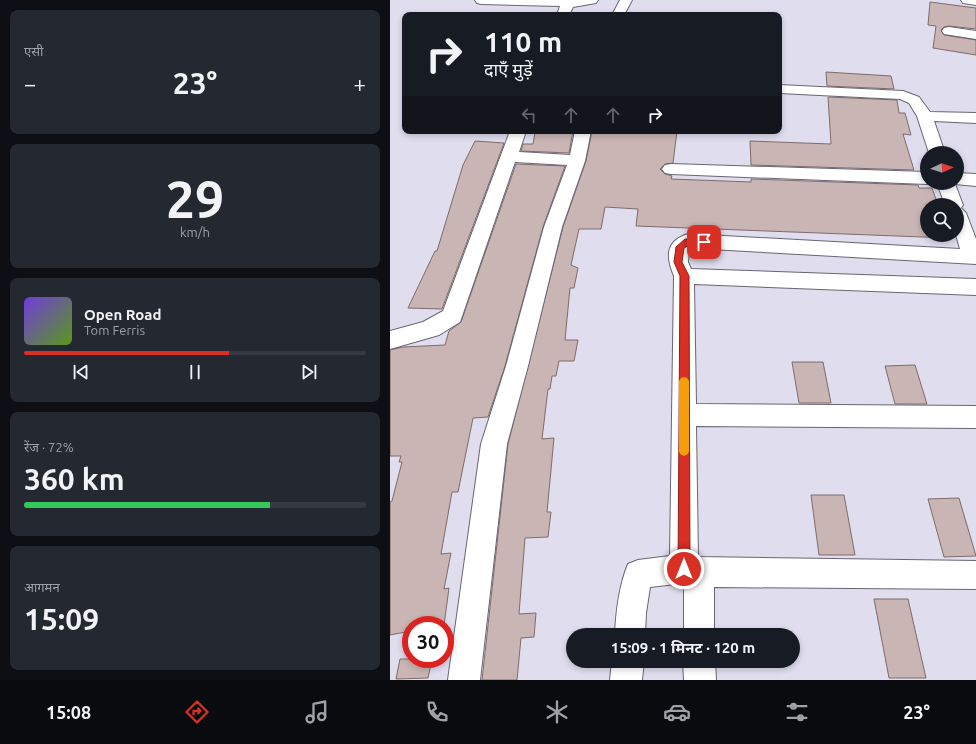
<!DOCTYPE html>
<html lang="hi">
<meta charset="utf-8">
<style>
body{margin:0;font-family:Ubuntu,"Noto Sans Devanagari",sans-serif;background:#242831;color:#f1f3f6;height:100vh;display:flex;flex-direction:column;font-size:15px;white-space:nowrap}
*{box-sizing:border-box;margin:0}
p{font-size:13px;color:#9ea1a6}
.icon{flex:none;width:22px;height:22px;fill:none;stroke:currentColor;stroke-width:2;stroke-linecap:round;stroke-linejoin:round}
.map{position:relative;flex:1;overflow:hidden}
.panel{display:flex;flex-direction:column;gap:10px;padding:10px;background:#0d0f14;width:390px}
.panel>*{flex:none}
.banner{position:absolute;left:12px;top:12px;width:380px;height:122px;border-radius:8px;box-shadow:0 2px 6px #0003;background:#171b24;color:#f1f3f6;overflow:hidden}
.needle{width:26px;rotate:86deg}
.tools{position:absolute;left:530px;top:146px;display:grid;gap:8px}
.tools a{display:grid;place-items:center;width:44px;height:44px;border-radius:50%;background:#171b24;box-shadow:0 2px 6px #0003;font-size:20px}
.speed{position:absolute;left:12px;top:616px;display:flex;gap:8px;font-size:20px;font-weight:700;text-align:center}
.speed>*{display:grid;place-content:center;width:52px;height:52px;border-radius:50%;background:#171b24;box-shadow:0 2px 6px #0003;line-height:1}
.speed .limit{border:6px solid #d22;background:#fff;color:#111}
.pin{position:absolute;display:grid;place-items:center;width:34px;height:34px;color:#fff;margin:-17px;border-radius:8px;box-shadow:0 2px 6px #0006}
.me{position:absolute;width:44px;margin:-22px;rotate:0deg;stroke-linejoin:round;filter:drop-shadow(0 0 3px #0008)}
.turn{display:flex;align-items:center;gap:14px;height:84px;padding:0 16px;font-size:18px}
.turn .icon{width:52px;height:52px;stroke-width:2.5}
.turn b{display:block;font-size:28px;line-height:34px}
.lanes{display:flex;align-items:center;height:38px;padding:0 16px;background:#0003;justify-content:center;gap:20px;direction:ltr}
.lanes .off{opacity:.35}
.big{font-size:30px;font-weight:700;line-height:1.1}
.panel .tile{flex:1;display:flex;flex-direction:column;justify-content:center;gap:6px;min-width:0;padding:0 14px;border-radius:8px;background:#242831}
.panel .dial{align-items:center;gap:0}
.dial b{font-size:52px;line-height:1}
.song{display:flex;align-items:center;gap:12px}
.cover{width:48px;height:48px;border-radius:6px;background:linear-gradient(135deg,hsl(260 70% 55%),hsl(90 70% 35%))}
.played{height:4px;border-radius:2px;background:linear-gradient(90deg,#d93025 60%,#363941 60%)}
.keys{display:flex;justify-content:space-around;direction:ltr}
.heat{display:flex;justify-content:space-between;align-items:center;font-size:22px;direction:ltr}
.charge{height:6px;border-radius:3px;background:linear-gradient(90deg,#34c759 72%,#363941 0)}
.trip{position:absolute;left:176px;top:628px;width:234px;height:40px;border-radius:20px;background:#171b24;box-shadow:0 2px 6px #0003;font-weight:700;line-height:40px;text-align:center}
.menu{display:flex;height:64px;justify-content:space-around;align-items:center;background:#090b0e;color:#9ea1a6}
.menu .icon{width:28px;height:28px}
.menu .current{color:#d93025}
.menu b{font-size:18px;color:#f1f3f6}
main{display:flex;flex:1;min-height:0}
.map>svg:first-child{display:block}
.building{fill:#c9b5b3;stroke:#7e6c6a}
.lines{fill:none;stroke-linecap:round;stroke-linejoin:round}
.minor-casing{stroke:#686675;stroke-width:2}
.minor{fill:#fff;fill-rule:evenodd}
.route{fill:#d93025;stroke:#8d1f18}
.slow{fill:#f59e0b}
</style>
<main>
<section class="panel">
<div class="tile"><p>एसी</p>
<div class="heat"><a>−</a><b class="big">23°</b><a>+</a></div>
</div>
<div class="tile dial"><b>29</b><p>km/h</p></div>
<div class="tile">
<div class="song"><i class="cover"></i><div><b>Open Road</b><p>Tom Ferris</p></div></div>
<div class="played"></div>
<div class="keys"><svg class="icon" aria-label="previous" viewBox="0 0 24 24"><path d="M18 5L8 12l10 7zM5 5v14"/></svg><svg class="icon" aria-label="pause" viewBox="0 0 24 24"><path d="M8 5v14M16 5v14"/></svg><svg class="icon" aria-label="next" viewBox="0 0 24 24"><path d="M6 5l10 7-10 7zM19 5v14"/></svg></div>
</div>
<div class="tile"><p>रेंज · 72%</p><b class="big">360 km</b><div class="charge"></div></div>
<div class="tile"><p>आगमन</p><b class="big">15:09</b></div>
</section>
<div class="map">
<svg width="586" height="680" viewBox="0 0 586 680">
<rect width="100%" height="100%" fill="#dfddee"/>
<!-- building -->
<path class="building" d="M 540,2 L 586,8 L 586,29 L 559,26 L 554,27 L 551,30 L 554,35 L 586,40 L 586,55 L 543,48 L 546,26 L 538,25 Z
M 436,72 L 501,76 L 504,89 L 437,86 Z
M 438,97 L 507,100 L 509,113 L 515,113 L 521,135 L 513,134 L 524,170 L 361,165 L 360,141 L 441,144 Z
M 159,131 L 183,131 L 179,153 L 131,151 L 133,144 L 143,144 L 145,133 L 158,133 Z
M 202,131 L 287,131 L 283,163 L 275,164 L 270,169 L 275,174 L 282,176 L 281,179 L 361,182 L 361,179 L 528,185 L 529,188 L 542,188 L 548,205 L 537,205 L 537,235 L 558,235 L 559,238 L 246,226 L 248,209 L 215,207 L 211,229 L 189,229 L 181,265 L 188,268 L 184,288 L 180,288 L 175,340 L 188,340 L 184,361 L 169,361 L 166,376 L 162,376 L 160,389 L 158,389 L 152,439 L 164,438 L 157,512 L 161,512 L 158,537 L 135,538 L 129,614 L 146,613 L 144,637 L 131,638 L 127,680 L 92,680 L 118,444 L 173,227 L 196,161 Z
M 85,141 L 114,143 L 52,309 L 18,308 L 45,251 L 47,251 L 73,165 Z
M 126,164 L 175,166 L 153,227 L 115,366 L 98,417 L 83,418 L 68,492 L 62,492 L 51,554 L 61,553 L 54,589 L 59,588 L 54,625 L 21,625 L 21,631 L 0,635 L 0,502 L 2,501 L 12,462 L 9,462 L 11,456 L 0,456 L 0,350 L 13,347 L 55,345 L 59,331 L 71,322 Z
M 402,362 L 433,362 L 441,403 L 409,403 Z
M 525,365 L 537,404 L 505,404 L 495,366 Z
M 421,495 L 454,495 L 465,555 L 429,555 Z
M 569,498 L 586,556 L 554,557 L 538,499 Z
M 484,599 L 518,599 L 536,678 L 499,678 Z
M 10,659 L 42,659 L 38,678 L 6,679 Z"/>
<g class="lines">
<defs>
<path id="minor" d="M 85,0 L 208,0 L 206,3 L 183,7 L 179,15 L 167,15 L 170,6 L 91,4 L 87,3 Z
M 230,0 L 242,0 L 234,15 L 222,15 Z
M 571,0 L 586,0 L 586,5 L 573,3 Z
M 559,27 L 586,31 L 586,39 L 554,34 L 552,31 L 554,28 Z
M 389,85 L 513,91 L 529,97 L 540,112 L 586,113 L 586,123 L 544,121 L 555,153 L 539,153 L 527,116 L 519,103 L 510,99 L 389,93 Z
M 120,131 L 136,131 L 129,152 L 180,155 L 185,131 L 201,131 L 195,161 L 172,227 L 138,366 L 117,444 L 90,680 L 58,680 L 91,444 L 116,366 L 154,227 L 177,165 L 125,162 L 70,322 L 49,335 L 0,349 L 0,331 L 33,322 L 53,311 Z
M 281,164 L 537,172 L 537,183 L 539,183 L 537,184 L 281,174 L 275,173 L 272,169 L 275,165 Z
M 567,173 L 586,174 L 586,186 L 565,184 L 573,205 L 571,208 L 576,213 L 586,239 L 586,264 L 302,248 L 299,250 L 298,262 L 301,269 L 586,279 L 586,295 L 304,284 L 306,404 L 586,406 L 586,428 L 306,426 L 308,557 L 586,561 L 586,589 L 324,587 L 324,635 L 294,635 L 294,583 L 260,587 L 256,613 L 255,635 L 225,635 C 226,611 229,586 238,564 L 248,560 L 280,556 L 284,276 C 276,257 275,241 298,234 L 570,249 L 566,235 L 567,235 L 567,205 L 555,205 L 547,183 L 567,183 Z
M 222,661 L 254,661 L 252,680 L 220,680 Z
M 293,661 L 325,661 L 326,680 L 294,680 Z"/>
</defs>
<!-- minor casing -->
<use href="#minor" class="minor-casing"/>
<!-- minor -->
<use href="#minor" class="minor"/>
</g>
<!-- route -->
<path class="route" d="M 295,239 L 314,239 L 317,242 C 311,248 302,242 294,248 L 292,262 L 299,276 L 300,569 L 298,573 L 294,575 L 290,573 L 288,569 L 290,276 L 284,262 L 286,247 Z"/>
<!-- slow -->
<path class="slow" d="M 294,377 L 297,378 L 299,381 L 299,451 L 298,454 L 294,456 L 290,454 L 289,451 L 289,381 L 291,378 Z"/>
</svg>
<div class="tools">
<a><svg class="needle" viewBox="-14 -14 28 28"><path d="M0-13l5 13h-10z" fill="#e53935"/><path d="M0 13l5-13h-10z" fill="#9ea1a6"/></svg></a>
<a><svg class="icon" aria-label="search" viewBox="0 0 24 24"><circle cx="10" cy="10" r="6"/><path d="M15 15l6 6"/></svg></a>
</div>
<div class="speed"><div class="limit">30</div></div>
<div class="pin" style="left:314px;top:242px;background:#d93025"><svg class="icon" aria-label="arrive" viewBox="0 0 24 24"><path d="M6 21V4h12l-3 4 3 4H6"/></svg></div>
<svg class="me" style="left:294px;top:569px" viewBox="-20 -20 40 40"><circle r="17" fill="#d93025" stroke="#fff" stroke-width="3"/><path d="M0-11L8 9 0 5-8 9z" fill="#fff"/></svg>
<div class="trip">15:09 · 1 मिनट · 120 m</div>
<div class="banner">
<div class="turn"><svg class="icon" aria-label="right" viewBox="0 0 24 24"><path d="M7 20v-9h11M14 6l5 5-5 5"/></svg><div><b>110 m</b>दाएँ मुड़ें</div></div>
<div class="lanes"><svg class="icon off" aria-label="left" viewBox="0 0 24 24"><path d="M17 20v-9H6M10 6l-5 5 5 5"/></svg><svg class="icon off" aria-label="ahead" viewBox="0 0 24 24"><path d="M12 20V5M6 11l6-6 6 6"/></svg><svg class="icon off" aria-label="ahead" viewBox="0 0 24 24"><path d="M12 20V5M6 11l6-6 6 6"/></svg><svg class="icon" aria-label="right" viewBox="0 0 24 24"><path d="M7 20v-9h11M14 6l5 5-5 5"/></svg></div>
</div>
</div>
</main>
<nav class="menu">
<b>15:08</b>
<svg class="icon current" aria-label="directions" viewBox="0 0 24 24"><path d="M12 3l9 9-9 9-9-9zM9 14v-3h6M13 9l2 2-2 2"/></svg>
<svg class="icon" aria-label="music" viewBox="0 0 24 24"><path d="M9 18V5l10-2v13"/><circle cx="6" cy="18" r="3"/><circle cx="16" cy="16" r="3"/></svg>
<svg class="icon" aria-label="phone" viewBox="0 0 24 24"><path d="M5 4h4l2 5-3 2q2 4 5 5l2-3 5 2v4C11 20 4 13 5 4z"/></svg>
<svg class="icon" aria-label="climate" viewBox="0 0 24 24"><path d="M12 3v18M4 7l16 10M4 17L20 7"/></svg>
<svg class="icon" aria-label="car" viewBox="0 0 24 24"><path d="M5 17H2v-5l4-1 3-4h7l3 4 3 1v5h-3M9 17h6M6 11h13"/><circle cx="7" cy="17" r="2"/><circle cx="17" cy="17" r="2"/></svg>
<svg class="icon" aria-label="filters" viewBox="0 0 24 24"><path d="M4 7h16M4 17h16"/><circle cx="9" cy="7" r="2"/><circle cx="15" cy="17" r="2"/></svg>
<b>23°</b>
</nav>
